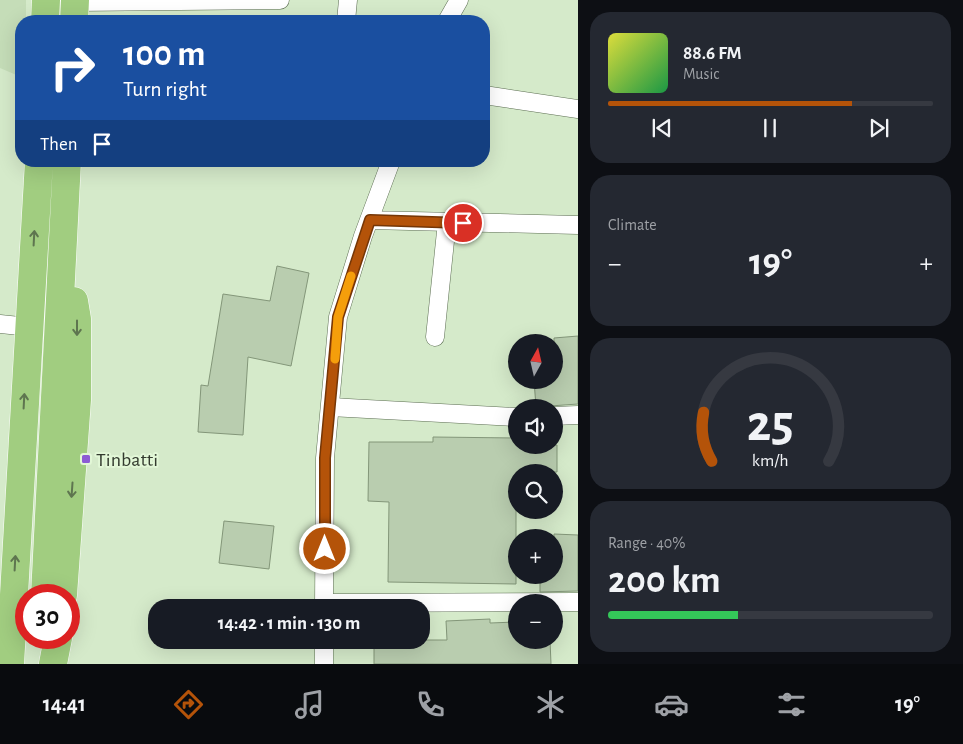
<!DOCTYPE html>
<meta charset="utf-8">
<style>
body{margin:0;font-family:"Alegreya Sans",sans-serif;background:#242831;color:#f1f3f6;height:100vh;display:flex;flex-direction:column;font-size:19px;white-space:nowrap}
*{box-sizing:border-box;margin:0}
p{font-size:16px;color:#9ea1a6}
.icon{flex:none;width:28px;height:28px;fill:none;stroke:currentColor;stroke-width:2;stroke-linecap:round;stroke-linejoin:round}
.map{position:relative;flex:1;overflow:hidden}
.side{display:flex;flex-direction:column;gap:12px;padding:12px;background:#0d0f14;width:385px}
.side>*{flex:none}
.guide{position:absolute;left:15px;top:15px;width:475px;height:152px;border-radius:20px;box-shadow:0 5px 20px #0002;background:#1a4fa0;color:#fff;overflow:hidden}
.needle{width:32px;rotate:8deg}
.controls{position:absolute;left:508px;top:334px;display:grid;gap:10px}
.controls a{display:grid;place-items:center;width:55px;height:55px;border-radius:50%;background:#171b24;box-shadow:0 5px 20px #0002;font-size:25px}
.speed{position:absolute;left:15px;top:584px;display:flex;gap:10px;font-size:25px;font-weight:700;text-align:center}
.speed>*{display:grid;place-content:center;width:65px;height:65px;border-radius:50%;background:#171b24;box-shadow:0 5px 20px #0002;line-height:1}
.speed .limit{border:8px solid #d22;background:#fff;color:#111}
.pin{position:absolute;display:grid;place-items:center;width:42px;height:42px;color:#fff;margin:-21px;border:2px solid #fff;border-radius:50%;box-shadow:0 1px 5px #0007}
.me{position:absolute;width:55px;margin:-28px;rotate:0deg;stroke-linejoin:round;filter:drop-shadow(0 0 4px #0008)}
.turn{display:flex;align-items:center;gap:18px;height:105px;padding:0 25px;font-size:22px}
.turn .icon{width:65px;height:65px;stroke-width:2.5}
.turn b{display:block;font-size:35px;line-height:42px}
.then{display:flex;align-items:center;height:48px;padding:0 25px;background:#0003;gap:10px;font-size:19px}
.big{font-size:38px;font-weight:700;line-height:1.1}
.side .card{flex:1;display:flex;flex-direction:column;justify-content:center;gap:8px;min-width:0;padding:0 18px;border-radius:20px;background:#242831}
.side .dial{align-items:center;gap:0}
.dial svg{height:130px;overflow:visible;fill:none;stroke:#363941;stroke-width:7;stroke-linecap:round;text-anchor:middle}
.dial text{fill:#f1f3f6;stroke:none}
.song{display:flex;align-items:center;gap:15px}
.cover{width:60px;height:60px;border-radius:8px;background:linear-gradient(135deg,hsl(60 70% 55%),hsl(140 70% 35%))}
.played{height:5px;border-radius:2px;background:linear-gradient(90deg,#b45309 75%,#363941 75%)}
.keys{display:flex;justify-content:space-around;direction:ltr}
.heat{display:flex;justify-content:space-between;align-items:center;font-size:28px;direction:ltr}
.charge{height:8px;border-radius:4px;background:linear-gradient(90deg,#34c759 40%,#363941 0)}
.trip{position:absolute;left:148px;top:599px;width:282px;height:50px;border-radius:20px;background:#171b24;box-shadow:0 5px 20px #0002;font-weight:700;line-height:50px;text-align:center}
.tabs{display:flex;height:80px;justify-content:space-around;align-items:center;background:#090b0e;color:#9ea1a6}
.tabs .icon{width:35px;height:35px}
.tabs .selected{color:#b45309}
.tabs b{font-size:22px;color:#f1f3f6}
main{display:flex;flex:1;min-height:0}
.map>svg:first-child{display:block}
.built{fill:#c5ddb8}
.building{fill:#b9cdaf;stroke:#839679}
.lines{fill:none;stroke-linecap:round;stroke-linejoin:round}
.street-casing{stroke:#5c6e52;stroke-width:19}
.primary-casing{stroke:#fff;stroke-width:29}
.street{stroke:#fff;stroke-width:18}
.primary{stroke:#a1cd80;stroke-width:28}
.oneway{stroke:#5e754f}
.route-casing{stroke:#753606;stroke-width:12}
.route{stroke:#b45309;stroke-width:9}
.slow{stroke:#f59e0b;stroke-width:9}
.poi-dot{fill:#8c5bd4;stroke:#e2f7d7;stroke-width:2}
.labels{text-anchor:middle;stroke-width:4;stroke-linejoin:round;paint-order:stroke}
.poi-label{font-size:20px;fill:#323a2e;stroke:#e2f7d7;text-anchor:start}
</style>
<main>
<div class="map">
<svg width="578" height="664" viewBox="0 0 578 664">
<rect width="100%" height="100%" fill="#d5eaca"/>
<!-- built -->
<path class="built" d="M 0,0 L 26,0 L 26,21 L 21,21 L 21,77 L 0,68 Z"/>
<!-- building -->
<path class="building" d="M 277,266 L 309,273 L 291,366 L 248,357 L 243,435 L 198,432 L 201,385 L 208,386 L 223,294 L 270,301 Z
M 578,336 L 578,404 L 536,407 L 534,380 L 554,380 L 554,338 Z
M 433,437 L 516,438 L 516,445 L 557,445 L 557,472 L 516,472 L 516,584 L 388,582 L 389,502 L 368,501 L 369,442 L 433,442 Z
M 224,521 L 274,526 L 269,569 L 219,563 Z
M 554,534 L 578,535 L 578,591 L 540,592 L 540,575 L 554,575 Z
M 490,619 L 490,623 L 516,622 L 516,640 L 550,640 L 551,664 L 374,664 L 374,640 L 447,640 L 446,621 Z"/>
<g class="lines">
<defs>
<path id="street" d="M 75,2 L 280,0
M 346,21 L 348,0
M 447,21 L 459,0
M 484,95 L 578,109
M 369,220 L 578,225
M 0,324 L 29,327
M 435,337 L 447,222
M 330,407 L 516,417
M 554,416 L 578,415
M 324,603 L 578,602
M 324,608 L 325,458 L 338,317 L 363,236 L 391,161
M 324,664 L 324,640"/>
<path id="primary" d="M 45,21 L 46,0
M 74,21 L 75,0
M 45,595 L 67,161
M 63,595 L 77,400 L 77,319 L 74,301
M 10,664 L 39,161
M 53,664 L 58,638"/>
</defs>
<!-- street casing -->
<use href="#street" class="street-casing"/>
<!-- primary casing -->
<use href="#primary" class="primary-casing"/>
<!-- street -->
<use href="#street" class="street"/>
<!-- primary -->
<use href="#primary" class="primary"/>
</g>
<!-- one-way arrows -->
<defs><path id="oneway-shaft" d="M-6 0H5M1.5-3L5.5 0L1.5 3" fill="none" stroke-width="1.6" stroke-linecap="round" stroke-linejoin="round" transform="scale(1.25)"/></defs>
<g class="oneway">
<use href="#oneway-shaft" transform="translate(34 238) rotate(-87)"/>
<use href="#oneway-shaft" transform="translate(77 328) rotate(90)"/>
<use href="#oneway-shaft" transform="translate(24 401) rotate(-87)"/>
<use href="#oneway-shaft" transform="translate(72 490) rotate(94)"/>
<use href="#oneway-shaft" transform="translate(15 563) rotate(-87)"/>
</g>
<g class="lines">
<defs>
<path id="route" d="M 325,549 L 325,458 L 338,317 L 370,220 L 463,223"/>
</defs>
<!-- route casing -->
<use href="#route" class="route-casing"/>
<!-- route -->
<use href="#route" class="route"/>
<!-- slow -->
<path class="slow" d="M 335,359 L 338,317 L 351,276"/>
</g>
<!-- markers -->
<rect class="poi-dot" x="81" y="454" width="10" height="10" rx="2.5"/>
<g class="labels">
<!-- poi labels -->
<g class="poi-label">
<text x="96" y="466">Tinbatti</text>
</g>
</g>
</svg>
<div class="controls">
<a><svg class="needle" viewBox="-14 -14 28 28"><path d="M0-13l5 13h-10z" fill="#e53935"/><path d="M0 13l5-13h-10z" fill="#9ea1a6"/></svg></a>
<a><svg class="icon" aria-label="sound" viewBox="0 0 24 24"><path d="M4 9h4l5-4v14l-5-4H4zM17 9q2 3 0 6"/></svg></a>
<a><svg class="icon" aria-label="search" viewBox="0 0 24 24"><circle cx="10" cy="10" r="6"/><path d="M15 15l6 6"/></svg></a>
<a>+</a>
<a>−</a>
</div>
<div class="speed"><div class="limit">30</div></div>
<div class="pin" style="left:463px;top:223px;background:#d93025"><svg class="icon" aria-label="arrive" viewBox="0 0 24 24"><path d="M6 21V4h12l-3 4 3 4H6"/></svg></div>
<svg class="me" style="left:325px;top:549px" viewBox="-20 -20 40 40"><circle r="17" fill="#b45309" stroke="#fff" stroke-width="3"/><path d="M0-11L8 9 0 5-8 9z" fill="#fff"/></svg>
<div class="trip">14:42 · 1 min · 130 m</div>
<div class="guide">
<div class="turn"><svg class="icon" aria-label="right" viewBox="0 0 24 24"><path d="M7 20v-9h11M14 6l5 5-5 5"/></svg><div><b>100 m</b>Turn right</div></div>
<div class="then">Then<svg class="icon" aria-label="arrive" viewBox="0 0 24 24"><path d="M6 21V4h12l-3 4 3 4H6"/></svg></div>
</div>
</div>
<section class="side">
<div class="card">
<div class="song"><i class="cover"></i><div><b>88.6 FM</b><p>Music</p></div></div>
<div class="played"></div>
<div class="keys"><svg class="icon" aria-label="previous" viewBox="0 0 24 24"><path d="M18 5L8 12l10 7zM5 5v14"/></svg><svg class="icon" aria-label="pause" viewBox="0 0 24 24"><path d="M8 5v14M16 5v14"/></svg><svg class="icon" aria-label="next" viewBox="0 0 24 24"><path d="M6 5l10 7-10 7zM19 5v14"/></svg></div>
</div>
<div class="card"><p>Climate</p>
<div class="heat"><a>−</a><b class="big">19°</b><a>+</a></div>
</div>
<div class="card dial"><svg viewBox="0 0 100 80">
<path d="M14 69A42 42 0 1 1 86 69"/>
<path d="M14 69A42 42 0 0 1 9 39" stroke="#b45309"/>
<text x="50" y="56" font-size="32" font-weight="700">25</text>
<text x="50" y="72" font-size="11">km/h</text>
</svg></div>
<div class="card"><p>Range · 40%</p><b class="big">200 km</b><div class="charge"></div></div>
</section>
</main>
<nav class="tabs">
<b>14:41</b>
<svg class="icon selected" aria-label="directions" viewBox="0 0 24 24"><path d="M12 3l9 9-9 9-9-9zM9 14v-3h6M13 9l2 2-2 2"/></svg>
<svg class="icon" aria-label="music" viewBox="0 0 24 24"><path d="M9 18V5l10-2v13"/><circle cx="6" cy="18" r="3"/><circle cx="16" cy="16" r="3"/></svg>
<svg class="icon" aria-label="phone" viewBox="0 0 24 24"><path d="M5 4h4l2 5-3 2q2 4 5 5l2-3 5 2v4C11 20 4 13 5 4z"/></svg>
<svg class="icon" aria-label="climate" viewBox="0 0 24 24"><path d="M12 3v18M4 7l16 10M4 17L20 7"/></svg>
<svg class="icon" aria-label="car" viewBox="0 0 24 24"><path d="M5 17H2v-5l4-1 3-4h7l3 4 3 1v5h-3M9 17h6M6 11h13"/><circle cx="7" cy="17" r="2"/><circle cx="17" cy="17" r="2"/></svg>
<svg class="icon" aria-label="filters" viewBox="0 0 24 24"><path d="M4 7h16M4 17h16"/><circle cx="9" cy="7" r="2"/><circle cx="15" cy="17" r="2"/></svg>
<b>19°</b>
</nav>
